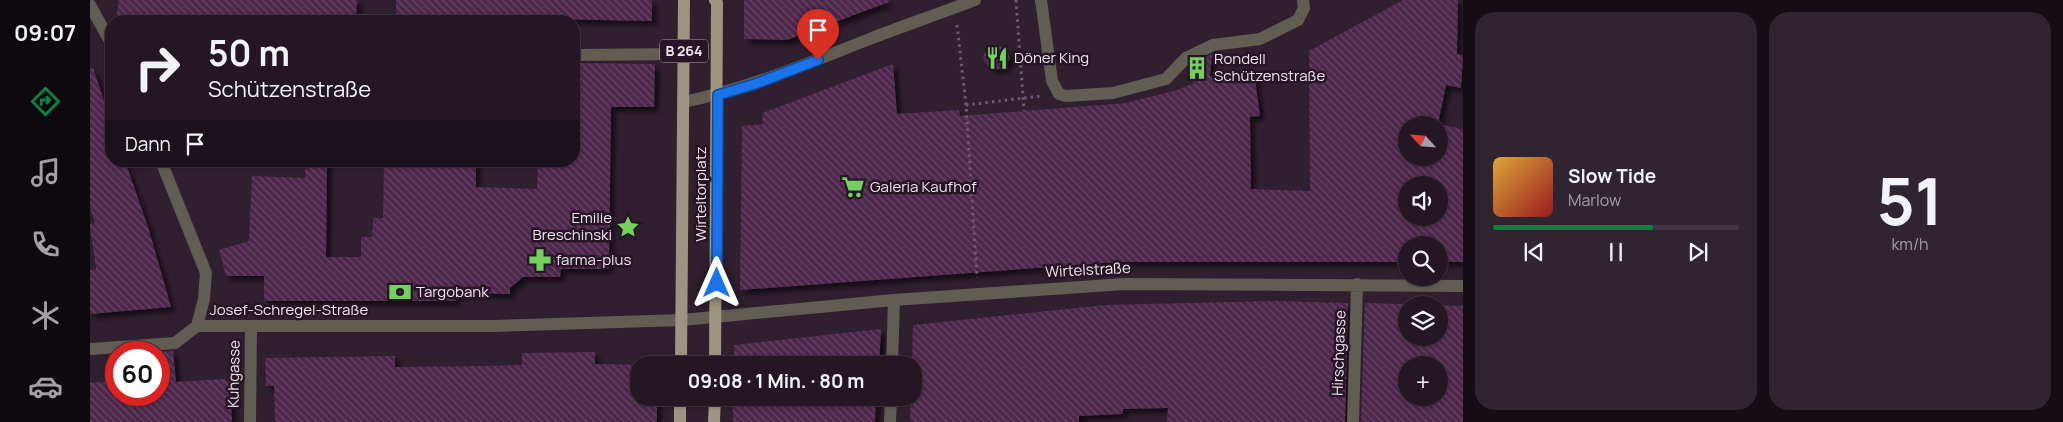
<!DOCTYPE html>
<html lang="de">
<meta charset="utf-8">
<style>
body{margin:0;font-family:Manrope,sans-serif;background:#302430;color:#f1f3f6;height:100vh;display:flex;flex-direction:column;font-size:19px;white-space:nowrap}
*{box-sizing:border-box;margin:0}
p{font-size:16px;color:#a39fa6}
.icon{flex:none;width:28px;height:28px;fill:none;stroke:currentColor;stroke-width:2;stroke-linecap:round;stroke-linejoin:round}
.map{position:relative;flex:1;overflow:hidden}
.panel{display:flex;flex-direction:column;gap:12px;padding:12px;background:#140d13;width:600px}
.panel>*{flex:none}
.hud{position:absolute;left:15px;top:15px;width:475px;height:152px;border-radius:20px;box-shadow:0 1px 4px #0004,0 0 0 1px #413641;background:#241723;color:#f1f3f6;overflow:hidden}
.needle{width:32px;rotate:296deg}
.controls{position:absolute;left:1308px;top:116px;display:grid;gap:10px}
.controls a{display:grid;place-items:center;width:50px;height:50px;border-radius:50%;background:#241723;box-shadow:0 1px 4px #0004,0 0 0 1px #413641;font-size:25px}
.speed{position:absolute;left:15px;top:341px;display:flex;gap:10px;font-size:25px;font-weight:700;text-align:center}
.speed>*{display:grid;place-content:center;width:65px;height:65px;border-radius:50%;background:#241723;box-shadow:0 1px 4px #0004,0 0 0 1px #413641;line-height:1}
.speed .limit{border:8px solid #d22;background:#fff;color:#111}
.pin{position:absolute;display:grid;place-items:center;width:42px;height:42px;color:#fff;margin:-51px -21px;border-radius:50% 50% 50% 0;rotate:-45deg;box-shadow:0 0 5px #0007}
.pin .icon{rotate:45deg}
.me{position:absolute;width:55px;margin:-28px;rotate:0deg;stroke-linejoin:round;filter:drop-shadow(0 0 4px #0008)}
.turn{display:flex;align-items:center;gap:18px;height:105px;padding:0 20px;font-size:22px}
.turn .icon{width:65px;height:65px;stroke-width:2.5}
.turn b{display:block;font-size:35px;line-height:42px}
.then{display:flex;align-items:center;height:48px;padding:0 20px;background:#0003;gap:10px;font-size:19px}
.panel .widget{flex:1;display:flex;flex-direction:column;justify-content:center;gap:8px;min-width:0;padding:0 18px;border-radius:20px;background:#302430}
.panel .dial{align-items:center;gap:0}
.dial b{font-size:65px;line-height:1}
.song{display:flex;align-items:center;gap:15px}
.cover{width:60px;height:60px;border-radius:8px;background:linear-gradient(135deg,hsl(40 70% 55%),hsl(0 70% 35%))}
.played{height:5px;border-radius:2px;background:linear-gradient(90deg,#0b8043 65%,#413641 65%)}
.keys{display:flex;justify-content:space-around;direction:ltr}
.panel .tiles{flex:1;display:grid;gap:12px;grid-template-columns:repeat(2,1fr)}
.trip{position:absolute;left:540px;top:356px;width:292px;height:50px;border-radius:20px;background:#241723;box-shadow:0 1px 4px #0004,0 0 0 1px #413641;font-weight:700;line-height:50px;text-align:center}
main{display:flex;flex:1;min-height:0}
.tabs{display:flex;flex-direction:column;width:90px;justify-content:space-around;align-items:center;background:#0e090e;color:#a39fa6}
.tabs .icon{width:35px;height:35px}
.tabs .selected{color:#0b8043}
.tabs b{font-size:22px;color:#f1f3f6}
.map>svg:first-child{display:block}
.building{fill:url(#building-back-hatch);fill-rule:evenodd;filter:url(#shadow)}
.lines{fill:none;stroke-linecap:round;stroke-linejoin:round}
.path{stroke:#6d5d6c;stroke-width:3;stroke-dasharray:2.5 4;stroke-linecap:butt}
.service{stroke:#615d53;stroke-width:12}
.pedestrian{stroke:#615d53;stroke-width:12}
.tertiary{stroke:#615d53;stroke-width:12}
.primary{stroke:#9c957f;stroke-width:12}
.route-casing{stroke:#114b97;stroke-width:12}
.route{stroke:#1a73e8;stroke-width:9}
.labels{text-anchor:middle;stroke-width:5;stroke-linejoin:round;paint-order:stroke}
.shield{fill:#261625;stroke:#b3a6b2;stroke-width:1}
.shield-label{font-size:14px;font-weight:bold;fill:#efe4ee}
.poi-label{font-size:15px;fill:#efe4ee;stroke:#261625;text-anchor:start}
.street-label{font-size:15px;fill:#efe4ee;stroke:#261625}
</style>
<main>
<nav class="tabs">
<b>09:07</b>
<svg class="icon selected" aria-label="directions" viewBox="0 0 24 24"><path d="M12 3l9 9-9 9-9-9zM9 14v-3h6M13 9l2 2-2 2"/></svg>
<svg class="icon" aria-label="music" viewBox="0 0 24 24"><path d="M9 18V5l10-2v13"/><circle cx="6" cy="18" r="3"/><circle cx="16" cy="16" r="3"/></svg>
<svg class="icon" aria-label="phone" viewBox="0 0 24 24"><path d="M5 4h4l2 5-3 2q2 4 5 5l2-3 5 2v4C11 20 4 13 5 4z"/></svg>
<svg class="icon" aria-label="climate" viewBox="0 0 24 24"><path d="M12 3v18M4 7l16 10M4 17L20 7"/></svg>
<svg class="icon" aria-label="car" viewBox="0 0 24 24"><path d="M5 17H2v-5l4-1 3-4h7l3 4 3 1v5h-3M9 17h6M6 11h13"/><circle cx="7" cy="17" r="2"/><circle cx="17" cy="17" r="2"/></svg>
</nav>
<div class="map">
<svg width="1373" height="422" viewBox="0 0 1373 422">
<defs>
<pattern id="building-back-hatch" width="6" height="6" patternUnits="userSpaceOnUse" patternTransform="scale(1.25)"><rect width="6" height="6" fill="#4e274c"/><path d="M-1 5l2 2M0 0l6 6M5-1l2 2" fill="none" stroke="#684666"/></pattern>
<filter id="shadow"><feDropShadow dx="4.5" dy="4.5" stdDeviation="2.5" flood-color="#0009"/></filter>
</defs>
<rect width="100%" height="100%" fill="#301f2f"/>
<!-- building -->
<path class="building" d="M 28,0 L 267,0 L 266,21 L 97,21 L 98,19 L 27,15 Z
M 306,0 L 562,0 L 562,21 L 306,16 Z
M 654,0 L 799,0 L 799,2 L 697,40 L 654,39 Z
M 1313,0 L 1368,0 L 1367,54 L 1373,55 L 1371,88 L 1356,85 L 1348,124 L 1373,129 L 1373,262 L 1349,262 L 1349,245 L 1316,245 L 1316,262 L 1027,262 L 650,290 L 652,126 L 673,124 L 672,113 L 803,64 L 807,114 L 869,110 L 870,116 L 1036,103 L 1087,90 L 1104,83 L 1102,70 L 1104,63 L 1122,54 L 1120,77 L 1134,72 L 1136,83 L 1164,72 L 1170,116 L 1160,117 L 1161,189 L 1220,191 L 1219,51 ZM 1316,125 L 1349,125 L 1349,158 L 1316,158 ZM 1316,185 L 1349,185 L 1349,218 L 1316,218 Z
M 908,45 L 917,50 L 920,59 L 915,67 L 906,70 L 898,66 L 892,57 L 898,49 Z
M 484,63 L 565,64 L 564,107 L 521,107 L 519,269 L 471,269 L 470,277 L 433,277 L 420,288 L 420,294 L 366,293 L 366,301 L 174,301 L 174,276 L 136,276 L 129,250 L 159,241 L 162,176 L 215,178 L 215,161 L 237,161 L 236,257 L 271,257 L 271,237 L 282,237 L 283,218 L 293,218 L 294,161 L 386,161 L 386,187 L 447,189 L 448,161 L 484,161 Z
M 3,68 L 21,121 L 21,161 L 35,161 L 59,230 L 81,307 L 0,314 L 0,270 L 6,269 L 0,226 L 0,224 L 5,223 L 0,208 L 0,69 Z
M 1185,301 L 1258,303 L 1255,422 L 1077,422 L 1078,408 L 1033,409 L 1033,414 L 989,416 L 989,422 L 820,422 L 821,398 L 824,398 L 824,365 L 822,365 L 823,325 L 1015,305 Z
M 1275,303 L 1373,306 L 1373,422 L 1271,422 ZM 1316,305 L 1349,305 L 1349,338 L 1316,338 ZM 1316,365 L 1349,365 L 1349,398 L 1316,398 Z
M 791,329 L 789,365 L 644,365 L 644,345 Z
M 83,351 L 86,382 L 134,379 L 140,384 L 142,422 L 0,422 L 0,383 L 26,381 L 26,395 L 69,395 L 69,352 Z
M 505,352 L 505,364 L 568,365 L 549,365 L 549,398 L 567,398 L 567,422 L 185,422 L 184,386 L 176,386 L 175,358 L 305,356 L 305,367 L 393,366 L 432,365 L 432,353 Z
M 643,398 L 786,398 L 785,422 L 643,422 Z"/>
<g class="lines">
<!-- path -->
<path class="path" d="M 926,0 L 934,111
M 867,25 L 876,105 L 887,278
M 876,105 L 951,96"/>
<!-- service -->
<path class="service" d="M 951,0 L 962,81 L 969,94 L 976,96 L 1023,93 L 1076,79 L 1096,58 L 1123,45 L 1170,39 L 1208,20 L 1214,8 L 1213,0
M 484,55 L 594,54"/>
<!-- pedestrian -->
<path class="pedestrian" d="M 107,326 L 405,326 L 592,320 L 804,300 L 1034,284 L 1373,286
M 802,365 L 804,300
M 160,422 L 161,327
M 800,422 L 801,398
M 1263,422 L 1267,284"/>
<!-- tertiary -->
<path class="tertiary" d="M 0,5 L 21,43
M 594,102 C 660,88 719,63 782,38 C 816,25 851,13 885,0
M 0,349 L 85,343 L 107,326 L 114,299 L 116,273 L 71,161"/>
<!-- primary -->
<path class="primary" d="M 625,0 L 627,3 L 625,365
M 591,365 L 594,0
M 590,422 L 590,398
M 624,422 L 625,398"/>
</g>
<g class="lines">
<defs>
<path id="route" d="M 627,283 L 628,95 L 665,84 L 728,60"/>
</defs>
<!-- route casing -->
<use href="#route" class="route-casing"/>
<!-- route -->
<use href="#route" class="route"/>
</g>
<!-- icons -->
<defs>
<symbol id="restaurant-bare" viewBox="-9 -9 18 18"><path d="M-5-6h1v4h1v-4h1v4h1v-4h1v5L-1.5 .5V6h-2V.5L-5-1ZM5-6V6H3V1.5H1.5Q1.5-4 5-6Z" fill="#72d25d" stroke="#261625" stroke-width="2.5" paint-order="stroke"/></symbol>
<symbol id="building-bare" viewBox="-9 -9 18 18"><path d="M-4-6H4V6H1V3H-1V6H-4ZM-2.5-4.3h1.7v1.8h-1.7ZM.8-4.3h1.7v1.8H.8ZM-2.5-1h1.7V.8h-1.7ZM.8-1h1.7V.8H.8Z" fill="#72d25d" stroke="#261625" stroke-width="2.5" paint-order="stroke"/></symbol>
<symbol id="supermarket-bare" viewBox="-9 -9 18 18"><path d="M-6-5.5h2.5l.6 2H6L4.5 2H-2.5L-4.4-4H-6ZM-1.5 3.2a1.3 1.3 0 1 0 .1 0ZM3 3.2a1.3 1.3 0 1 0 .1 0Z" fill="#72d25d" stroke="#261625" stroke-width="2.5" paint-order="stroke"/></symbol>
<symbol id="sight-bare" viewBox="-9 -9 18 18"><path d="M0-6L1.8-2.2L6-1.7L2.9 1.2L3.7 5.4L0 3.3L-3.7 5.4L-2.9 1.2L-6-1.7L-1.8-2.2Z" fill="#72d25d" stroke="#261625" stroke-width="2.5" paint-order="stroke"/></symbol>
<symbol id="pharmacy-bare" viewBox="-9 -9 18 18"><path d="M-2-6h4v4h4v4h-4v4h-4v-4h-4v-4h4Z" fill="#72d25d" stroke="#261625" stroke-width="2.5" paint-order="stroke"/></symbol>
<symbol id="bank-bare" viewBox="-9 -9 18 18"><path d="M-6-4H6V4H-6ZM0-2.3a2.3 2.3 0 1 0 0 4.6a2.3 2.3 0 1 0 0-4.6Z" fill="#72d25d" stroke="#261625" stroke-width="2.5" paint-order="stroke"/></symbol>
</defs>
<g fill-rule="evenodd">
<use href="#restaurant-bare" x="891" y="42" width="32" height="32"/>
<use href="#building-bare" x="1091" y="52" width="32" height="32"/>
<use href="#supermarket-bare" x="747" y="171" width="32" height="32"/>
<use href="#sight-bare" x="522" y="211" width="32" height="32"/>
<use href="#pharmacy-bare" x="434" y="244" width="32" height="32"/>
<use href="#bank-bare" x="294" y="276" width="32" height="32"/>
</g>
<g class="labels">
<!-- shield labels -->
<rect class="shield" x="570" y="39.5" width="48" height="23" rx="4"/>
<g class="shield-label">
<text x="594" y="56">B 264</text>
</g>
<!-- poi labels -->
<g class="poi-label">
<text x="924" y="63">Döner King</text>
<text x="1124" y="64">Rondell<tspan x="1124" dy="17">Schützenstraße</tspan></text>
<text x="780" y="192">Galeria Kaufhof</text>
<text x="522" y="223" text-anchor="end">Emilie<tspan x="522" dy="17">Breschinski</tspan></text>
<text x="466" y="265">farma-plus</text>
<text x="326" y="297">Targobank</text>
</g>
<!-- street labels -->
<g class="street-label">
<text transform="translate(611 194) rotate(-90)" y="5">Wirteltorplatz</text>
<text transform="translate(998 270) rotate(-3)" y="5">Wirtelstraße</text>
<text x="199" y="315">Josef-Schregel-Straße</text>
<text transform="translate(1249 353) rotate(-88)" y="5">Hirschgasse</text>
<text transform="translate(144 374) rotate(-89)" y="5">Kuhgasse</text>
</g>
</g>
</svg>
<div class="controls">
<a><svg class="needle" viewBox="-14 -14 28 28"><path d="M0-13l5 13h-10z" fill="#e53935"/><path d="M0 13l5-13h-10z" fill="#a39fa6"/></svg></a>
<a><svg class="icon" aria-label="sound" viewBox="0 0 24 24"><path d="M4 9h4l5-4v14l-5-4H4zM17 9q2 3 0 6"/></svg></a>
<a><svg class="icon" aria-label="search" viewBox="0 0 24 24"><circle cx="10" cy="10" r="6"/><path d="M15 15l6 6"/></svg></a>
<a><svg class="icon" aria-label="layers" viewBox="0 0 24 24"><path d="M12 4l9 5-9 5-9-5zM3 14l9 5 9-5"/></svg></a>
<a>+</a>
</div>
<div class="speed"><div class="limit">60</div></div>
<div class="pin" style="left:728px;top:60px;background:#d93025"><svg class="icon" aria-label="arrive" viewBox="0 0 24 24"><path d="M6 21V4h12l-3 4 3 4H6"/></svg></div>
<svg class="me" style="left:627px;top:283px" viewBox="-20 -20 40 40"><path d="M0-17L14 15 0 8-14 15z" fill="#1a73e8" stroke="#fff" stroke-width="4"/></svg>
<div class="trip">09:08 · 1 Min. · 80 m</div>
<div class="hud">
<div class="turn"><svg class="icon" aria-label="right" viewBox="0 0 24 24"><path d="M7 20v-9h11M14 6l5 5-5 5"/></svg><div><b>50 m</b>Schützenstraße</div></div>
<div class="then">Dann<svg class="icon" aria-label="arrive" viewBox="0 0 24 24"><path d="M6 21V4h12l-3 4 3 4H6"/></svg></div>
</div>
</div>
<section class="panel">
<div class="tiles">
<div class="widget">
<div class="song"><i class="cover"></i><div><b>Slow Tide</b><p>Marlow</p></div></div>
<div class="played"></div>
<div class="keys"><svg class="icon" aria-label="previous" viewBox="0 0 24 24"><path d="M18 5L8 12l10 7zM5 5v14"/></svg><svg class="icon" aria-label="pause" viewBox="0 0 24 24"><path d="M8 5v14M16 5v14"/></svg><svg class="icon" aria-label="next" viewBox="0 0 24 24"><path d="M6 5l10 7-10 7zM19 5v14"/></svg></div>
</div>
<div class="widget dial"><b>51</b><p>km/h</p></div>
</div>
</section>
</main>
